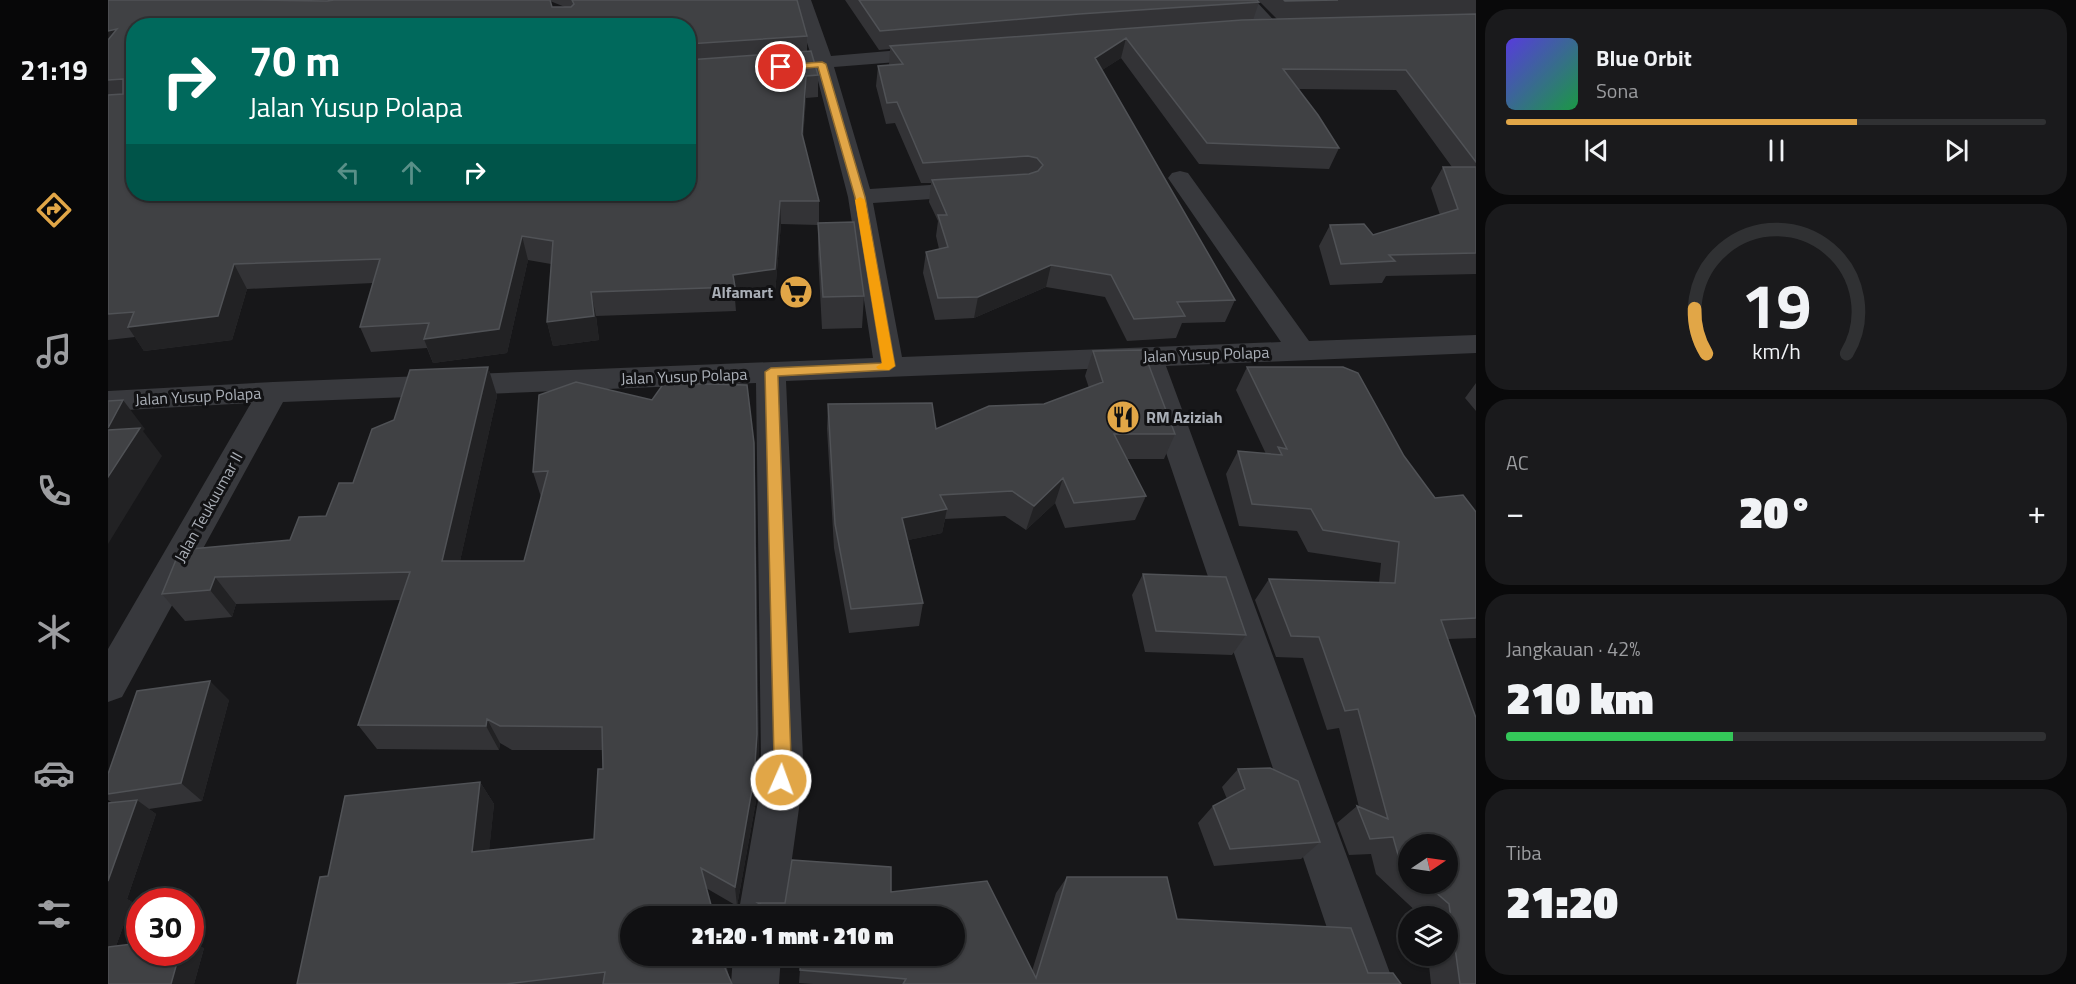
<!DOCTYPE html>
<html lang="id">
<meta charset="utf-8">
<style>
body{margin:0;font-family:"Titillium Web",sans-serif;background:#1a1a1c;color:#f1f3f6;height:100vh;display:flex;flex-direction:column;font-size:22px;white-space:nowrap}
*{box-sizing:border-box;margin:0}
p{font-size:20px;color:#9c9da0}
.icon{flex:none;width:33px;height:33px;fill:none;stroke:currentColor;stroke-width:2;stroke-linecap:round;stroke-linejoin:round}
.map{position:relative;flex:1;overflow:hidden}
.details{display:flex;flex-direction:column;gap:9px;padding:9px;background:#09090a;width:600px}
.details>*{flex:none}
.hud{position:absolute;left:18px;top:18px;width:570px;height:183px;border-radius:24px;box-shadow:0 2px 4px #0004,0 0 0 2px #303133;background:#00695c;color:#fff;overflow:hidden}
.needle{width:39px;rotate:77deg}
.tools{position:absolute;left:1290px;top:834px;display:grid;gap:12px}
.tools a{display:grid;place-items:center;width:60px;height:60px;border-radius:50%;background:#111113;box-shadow:0 2px 4px #0004,0 0 0 2px #303133;font-size:30px}
.speed{position:absolute;left:18px;top:888px;display:flex;gap:12px;font-size:30px;font-weight:700;text-align:center}
.speed>*{display:grid;place-content:center;width:78px;height:78px;border-radius:50%;background:#111113;box-shadow:0 2px 4px #0004,0 0 0 2px #303133;line-height:1}
.speed .limit{border:9px solid #d22;background:#fff;color:#111}
.pin{position:absolute;display:grid;place-items:center;width:51px;height:51px;color:#fff;margin:-26px;border:3px solid #fff;border-radius:50%;box-shadow:0 2px 6px #0007}
.me{position:absolute;width:66px;margin:-33px;rotate:2deg;stroke-linejoin:round;filter:drop-shadow(0 0 4px #0008)}
.turn{display:flex;align-items:center;gap:21px;height:126px;padding:0 24px;font-size:27px}
.turn .icon{width:78px;height:78px;stroke-width:2.5}
.turn b{display:block;font-size:42px;line-height:51px}
.lanes{display:flex;align-items:center;height:57px;padding:0 24px;background:#0003;justify-content:center;gap:30px;direction:ltr}
.lanes .off{opacity:.35}
.big{font-size:45px;font-weight:800;line-height:1.1}
.details .widget{flex:1;display:flex;flex-direction:column;justify-content:center;gap:9px;min-width:0;padding:0 21px;border-radius:24px;background:#1a1a1c}
.details .dial{align-items:center;gap:0}
.dial svg{height:156px;overflow:visible;fill:none;stroke:#303133;stroke-width:7;stroke-linecap:round;text-anchor:middle}
.dial text{fill:#f1f3f6;stroke:none}
.song{display:flex;align-items:center;gap:18px}
.cover{width:72px;height:72px;border-radius:9px;background:linear-gradient(135deg,hsl(250 70% 55%),hsl(140 70% 35%))}
.played{height:6px;border-radius:3px;background:linear-gradient(90deg,#e1a647 65%,#303133 65%)}
.keys{display:flex;justify-content:space-around;direction:ltr}
.heat{display:flex;justify-content:space-between;align-items:center;font-size:33px;direction:ltr}
.charge{height:9px;border-radius:4px;background:linear-gradient(90deg,#34c759 42%,#303133 0)}
.trip{position:absolute;left:512px;top:906px;width:345px;height:60px;border-radius:30px;background:#111113;box-shadow:0 2px 4px #0004,0 0 0 2px #303133;font-weight:800;line-height:60px;text-align:center}
main{display:flex;flex:1;min-height:0}
.menu{display:flex;flex-direction:column;width:108px;justify-content:space-around;align-items:center;background:#070708;color:#9c9da0}
.menu .icon{width:42px;height:42px}
.menu .active{color:#e1a647}
.menu b{font-size:27px;color:#f1f3f6}
.map>svg:first-child{display:block}
.lines{fill:none;stroke-linecap:round;stroke-linejoin:round}
.minor{fill:#38393d;fill-rule:evenodd}
.wall{fill:#333336;fill-rule:evenodd}
.shaded-wall{fill:#222224}
.building{fill:#404144;stroke:#505256;stroke-width:1.5}
.route{fill:#e1a647;stroke:#926c2e;stroke-width:1.5}
.slow{fill:#f59e0b}
.labels{text-anchor:middle;stroke-width:6;stroke-linejoin:round;paint-order:stroke}
.poi-label{font-size:16px;font-weight:bold;fill:#aaafb7;stroke:#121214;text-anchor:end}
.street-label{font-size:16px;fill:#aaafb7;stroke:#121214}
</style>
<main>
<nav class="menu">
<b>21:19</b>
<svg class="icon active" aria-label="directions" viewBox="0 0 24 24"><path d="M12 3l9 9-9 9-9-9zM9 14v-3h6M13 9l2 2-2 2"/></svg>
<svg class="icon" aria-label="music" viewBox="0 0 24 24"><path d="M9 18V5l10-2v13"/><circle cx="6" cy="18" r="3"/><circle cx="16" cy="16" r="3"/></svg>
<svg class="icon" aria-label="phone" viewBox="0 0 24 24"><path d="M5 4h4l2 5-3 2q2 4 5 5l2-3 5 2v4C11 20 4 13 5 4z"/></svg>
<svg class="icon" aria-label="climate" viewBox="0 0 24 24"><path d="M12 3v18M4 7l16 10M4 17L20 7"/></svg>
<svg class="icon" aria-label="car" viewBox="0 0 24 24"><path d="M5 17H2v-5l4-1 3-4h7l3 4 3 1v5h-3M9 17h6M6 11h13"/><circle cx="7" cy="17" r="2"/><circle cx="17" cy="17" r="2"/></svg>
<svg class="icon" aria-label="filters" viewBox="0 0 24 24"><path d="M4 7h16M4 17h16"/><circle cx="9" cy="7" r="2"/><circle cx="15" cy="17" r="2"/></svg>
</nav>
<div class="map">
<svg width="1368" height="984" viewBox="0 0 1368 984">
<rect width="100%" height="100%" fill="#171719"/>
<g class="lines">
<!-- minor -->
<path class="minor" d="M 685,0 L 703,0 L 723,56 L 827,47 L 834,49 L 837,53 L 834,57 L 827,59 L 726,67 L 762,189 L 867,182 L 875,184 L 879,189 L 875,194 L 867,196 L 765,203 L 794,357 L 1173,342 L 1060,178 L 1064,173 L 1072,171 L 1080,173 L 1201,341 L 1368,335 L 1368,353 L 1058,366 L 1286,984 L 1238,984 L 1029,367 L 678,381 L 695,758 L 692,801 L 676,916 L 630,916 L 650,801 L 653,758 L 648,383 L 175,402 L 14,697 L 0,702 L 0,649 L 143,403 L 0,411 L 0,391 L 165,382 L 765,358 L 740,197 L 707,69 L 580,80 L 580,68 L 704,58 Z
M 1128,0 L 1147,0 L 1173,28 L 1171,32 L 1157,32 Z
M 625,956 L 673,956 L 671,984 L 623,984 Z"/>
</g>
<!-- wall -->
<path class="wall" d="M 0,0 L 689,0 L 699,36 L 699,51 L 710,75 L 710,97 L 698,98 L 695,138 L 711,201 L 711,223 L 756,296 L 754,328 L 714,329 L 710,254 L 710,225 L 673,224 L 667,293 L 627,299 L 628,311 L 488,316 L 491,340 L 445,346 L 439,322 L 443,264 L 420,260 L 399,353 L 325,363 L 319,348 L 263,352 L 252,327 L 265,283 L 139,289 L 124,340 L 36,351 L 27,337 L 0,340 ZM 442,1 L 457,7 L 444,7 ZM 580,26 L 580,194 L 26,194 Z
M 737,0 L 1149,0 L 1151,2 L 1145,20 L 1169,19 L 1150,0 L 1368,0 L 1368,274 L 1278,276 L 1274,283 L 1222,285 L 1211,246 L 1222,225 L 1265,235 L 1332,215 L 1323,188 L 1335,167 L 1344,167 L 1288,90 L 1191,89 L 1231,148 L 1221,169 L 1091,164 L 1013,58 L 994,70 L 1127,300 L 1117,322 L 1074,323 L 1068,338 L 1019,341 L 997,297 L 938,287 L 866,318 L 827,320 L 815,273 L 818,252 L 831,249 L 828,236 L 830,221 L 821,202 L 823,183 L 813,183 L 787,123 L 778,124 L 768,86 L 770,66 L 781,65 L 782,49 L 771,50 Z
M 985,351 L 1067,434 L 1056,459 L 1019,459 L 1038,496 L 1027,520 L 957,528 L 947,503 L 918,530 L 897,516 L 837,519 L 834,533 L 800,540 L 815,603 L 811,626 L 741,633 L 726,548 L 719,429 L 720,404 L 828,429 L 936,404 L 981,388 L 977,376 Z
M 380,367 L 389,396 L 352,561 L 416,561 L 433,497 L 425,472 L 646,443 L 647,471 L 651,758 L 648,801 L 629,906 L 598,888 L 621,976 L 624,984 L 189,984 L 220,876 L 372,782 L 386,804 L 381,850 L 486,839 L 495,769 L 495,750 L 404,750 L 392,743 L 391,750 L 269,749 L 250,725 L 293,600 L 128,604 L 124,617 L 77,621 L 54,594 L 182,540 L 218,516 L 245,483 L 286,420 Z
M 1139,367 L 1296,456 L 1327,498 L 1368,512 L 1368,638 L 1340,639 L 1368,984 L 1323,984 L 1320,956 L 1340,956 L 1340,916 L 1313,916 L 1268,874 L 1263,854 L 1241,855 L 1229,823 L 1249,806 L 1251,807 L 1231,728 L 1219,730 L 1195,658 L 1168,657 L 1147,600 L 1161,579 L 1271,583 L 1273,563 L 1200,552 L 1189,531 L 1131,526 L 1118,474 L 1130,451 L 1158,454 L 1128,390 ZM 1300,844 L 1340,884 L 1300,884 Z
M 1368,383 L 1368,411 L 1357,398 Z
M 1035,574 L 1138,635 L 1124,655 L 1037,652 L 1024,595 Z
M 121,700 L 94,801 L 41,809 L 48,814 L 19,899 L 24,902 L 8,946 L 96,948 L 86,984 L 0,984 L 3,802 L 0,800 L 0,774 Z
M 1130,769 L 1212,842 L 1193,859 L 1106,866 L 1090,823 L 1105,806 L 1119,799 L 1114,787 Z
M 684,860 L 783,867 L 783,892 L 879,881 L 924,971 L 948,893 L 959,877 L 1059,877 L 1069,919 L 1243,928 L 1260,973 L 1285,973 L 1293,984 L 705,984 L 691,983 L 693,956 L 846,956 L 846,916 L 651,916 L 650,903 L 677,903 Z"/>
<!-- shaded-wall -->
<path class="shaded-wall" d="M 9,29 L 0,54 L 0,31 Z
M 1018,38 L 1013,58 L 982,78 L 987,58 Z
M 698,76 L 698,98 L 694,157 L 694,134 Z
M 672,201 L 673,224 L 667,293 L 627,299 L 625,275 Z
M 414,236 L 420,260 L 399,353 L 325,363 L 316,339 Z
M 126,264 L 139,289 L 124,340 L 36,351 L 20,327 Z
M 943,265 L 938,287 L 866,318 L 870,297 Z
M 483,292 L 488,316 L 491,340 L 445,346 L 439,322 Z
M 380,367 L 389,396 L 346,588 L 334,561 Z
M 15,400 L 37,429 L 35,431 L 54,456 L 0,544 L 0,428 Z
M 646,443 L 647,471 L 651,758 L 648,801 L 629,906 L 627,887 Z
M 955,478 L 947,503 L 918,530 L 926,506 Z
M 839,509 L 834,533 L 791,542 L 794,518 Z
M 107,577 L 128,604 L 124,617 L 102,590 Z
M 102,681 L 121,700 L 94,801 L 73,783 Z
M 379,719 L 392,743 L 391,750 L 378,726 Z
M 372,782 L 386,804 L 379,872 L 364,852 Z
M 29,800 L 48,814 L 19,899 L 24,902 L 3,960 L 0,958 L 0,881 Z
M 82,940 L 96,948 L 86,984 L 63,984 L 72,952 L 82,952 Z"/>
<!-- building -->
<path class="building" d="M 0,0 L 147,0 L 219,1 L 226,0 L 442,0 L 444,7 L 463,7 L 466,4 L 464,0 L 689,0 L 699,36 L 580,44 L 580,26 L 26,26 L 26,194 L 580,194 L 580,60 L 703,51 L 710,75 L 698,76 L 694,134 L 711,201 L 672,201 L 667,269 L 625,275 L 627,287 L 483,292 L 486,316 L 439,322 L 445,241 L 414,236 L 391,329 L 316,339 L 321,323 L 252,327 L 272,259 L 126,264 L 110,316 L 20,327 L 26,312 L 0,314 L 0,95 L 15,94 L 15,79 L 0,80 L 0,40 L 9,29 L 0,31 Z
M 751,0 L 1149,0 L 1151,2 L 971,14 L 772,31 Z
M 1176,0 L 1230,0 L 1177,1 Z
M 1368,14 L 1368,162 L 1298,70 L 1175,69 L 1210,115 L 1231,148 L 1099,143 L 1018,38 L 987,58 L 1127,300 L 1069,302 L 1077,316 L 1026,319 L 1003,275 L 943,265 L 870,297 L 830,298 L 818,252 L 840,247 L 830,215 L 839,215 L 824,180 L 921,174 L 930,171 L 935,165 L 929,158 L 920,156 L 815,163 L 789,102 L 779,103 L 770,66 L 795,64 L 782,46 L 1134,20 Z
M 1335,167 L 1368,167 L 1368,253 L 1281,255 L 1287,261 L 1233,264 L 1222,225 L 1256,224 L 1265,235 L 1350,209 Z
M 746,222 L 756,296 L 715,297 L 710,223 Z
M 1035,350 L 1067,434 L 1006,434 L 1038,496 L 966,503 L 955,478 L 926,506 L 904,491 L 832,495 L 839,509 L 794,518 L 815,603 L 743,609 L 727,524 L 720,404 L 824,403 L 828,429 L 881,406 L 936,404 L 995,382 L 985,351 Z
M 380,367 L 334,561 L 416,561 L 440,471 L 425,472 L 431,395 L 468,382 L 544,400 L 556,383 L 639,385 L 646,443 L 649,734 L 646,778 L 627,887 L 593,868 L 606,916 L 522,916 L 522,956 L 617,956 L 618,961 L 617,968 L 624,984 L 495,984 L 497,972 L 398,984 L 189,984 L 212,877 L 220,876 L 237,796 L 372,782 L 364,852 L 486,839 L 490,769 L 495,769 L 494,727 L 392,726 L 379,719 L 378,726 L 250,725 L 302,572 L 107,577 L 102,590 L 54,594 L 72,550 L 182,540 L 191,517 L 218,516 L 231,483 L 245,483 L 264,429 L 286,420 L 302,370 Z
M 1139,367 L 1235,367 L 1250,373 L 1296,456 L 1327,498 L 1355,495 L 1368,512 L 1368,618 L 1333,620 L 1368,718 L 1368,984 L 1352,984 L 1341,904 L 1318,884 L 1340,884 L 1340,844 L 1300,844 L 1300,867 L 1291,858 L 1285,837 L 1262,839 L 1249,806 L 1280,819 L 1250,709 L 1237,711 L 1211,637 L 1183,636 L 1161,579 L 1287,583 L 1291,542 L 1215,530 L 1203,509 L 1144,504 L 1130,451 L 1174,455 L 1170,447 L 1179,449 Z
M 15,400 L 0,428 L 0,401 Z
M 32,428 L 0,477 L 0,430 Z
M 1035,574 L 1118,577 L 1138,635 L 1048,631 Z
M 102,681 L 73,783 L 0,794 L 0,774 L 29,691 Z
M 1162,768 L 1190,781 L 1212,842 L 1122,849 L 1105,806 L 1137,789 L 1130,769 Z
M 29,800 L 0,881 L 0,803 Z
M 684,860 L 783,867 L 783,892 L 879,881 L 928,978 L 959,877 L 1059,877 L 1069,919 L 1243,928 L 1260,973 L 1285,973 L 1293,984 L 795,984 L 798,979 L 692,970 L 693,956 L 846,956 L 846,916 L 673,916 L 650,903 L 677,903 Z
M 32,943 L 32,952 L 72,952 L 63,984 L 0,984 L 0,947 Z"/>
<!-- route -->
<path class="route" d="M 714,62 L 718,64 L 757,197 L 787,366 L 781,370 L 670,376 L 683,758 L 679,786 L 673,788 L 667,786 L 664,780 L 666,758 L 657,372 L 663,368 L 774,363 L 747,197 L 710,67 L 673,70 L 669,67 L 673,65 Z"/>
<!-- slow -->
<path class="slow" d="M 752,197 L 757,200 L 787,366 L 781,370 L 770,369 L 768,367 L 774,363 L 747,200 Z"/>
<!-- icons -->
<defs>
<symbol id="supermarket-disc" viewBox="-11 -11 22 22"><circle r="9.5" fill="#e1a647" stroke="#121214"/><path d="M-6-5.5h2.5l.6 2H6L4.5 2H-2.5L-4.4-4H-6ZM-1.5 3.2a1.3 1.3 0 1 0 .1 0ZM3 3.2a1.3 1.3 0 1 0 .1 0Z" fill="#111"/></symbol>
<symbol id="restaurant-disc" viewBox="-11 -11 22 22"><circle r="9.5" fill="#e1a647" stroke="#121214"/><path d="M-5-6h1v4h1v-4h1v4h1v-4h1v5L-1.5 .5V6h-2V.5L-5-1ZM5-6V6H3V1.5H1.5Q1.5-4 5-6Z" fill="#111"/></symbol>
</defs>
<g fill-rule="evenodd">
<use href="#supermarket-disc" x="669" y="273" width="38" height="38"/>
<use href="#restaurant-disc" x="996" y="398" width="38" height="38"/>
</g>
<g class="labels">
<!-- poi labels -->
<g class="poi-label">
<text x="665" y="298">Alfamart</text>
<text x="1038" y="423" text-anchor="start">RM Aziziah</text>
</g>
<!-- street labels -->
<g class="street-label">
<text transform="translate(1098 354) rotate(-2)" y="6">Jalan Yusup Polapa</text>
<text transform="translate(576 376) rotate(-2)" y="6">Jalan Yusup Polapa</text>
<text transform="translate(90 396) rotate(-3)" y="6">Jalan Yusup Polapa</text>
<text transform="translate(100 507) rotate(-61)" y="6">Jalan Teukuumar II</text>
</g>
</g>
</svg>
<div class="tools">
<a><svg class="needle" viewBox="-14 -14 28 28"><path d="M0-13l5 13h-10z" fill="#e53935"/><path d="M0 13l5-13h-10z" fill="#9c9da0"/></svg></a>
<a><svg class="icon" aria-label="layers" viewBox="0 0 24 24"><path d="M12 4l9 5-9 5-9-5zM3 14l9 5 9-5"/></svg></a>
</div>
<div class="speed"><div class="limit">30</div></div>
<div class="pin" style="left:673px;top:67px;background:#d93025"><svg class="icon" aria-label="arrive" viewBox="0 0 24 24"><path d="M6 21V4h12l-3 4 3 4H6"/></svg></div>
<svg class="me" style="left:673px;top:780px" viewBox="-20 -20 40 40"><circle r="17" fill="#e1a647" stroke="#fff" stroke-width="3"/><path d="M0-11L8 9 0 5-8 9z" fill="#fff"/></svg>
<div class="trip">21:20 · 1 mnt · 210 m</div>
<div class="hud">
<div class="turn"><svg class="icon" aria-label="right" viewBox="0 0 24 24"><path d="M7 20v-9h11M14 6l5 5-5 5"/></svg><div><b>70 m</b>Jalan Yusup Polapa</div></div>
<div class="lanes"><svg class="icon off" aria-label="left" viewBox="0 0 24 24"><path d="M17 20v-9H6M10 6l-5 5 5 5"/></svg><svg class="icon off" aria-label="ahead" viewBox="0 0 24 24"><path d="M12 20V5M6 11l6-6 6 6"/></svg><svg class="icon" aria-label="right" viewBox="0 0 24 24"><path d="M7 20v-9h11M14 6l5 5-5 5"/></svg></div>
</div>
</div>
<section class="details">
<div class="widget">
<div class="song"><i class="cover"></i><div><b>Blue Orbit</b><p>Sona</p></div></div>
<div class="played"></div>
<div class="keys"><svg class="icon" aria-label="previous" viewBox="0 0 24 24"><path d="M18 5L8 12l10 7zM5 5v14"/></svg><svg class="icon" aria-label="pause" viewBox="0 0 24 24"><path d="M8 5v14M16 5v14"/></svg><svg class="icon" aria-label="next" viewBox="0 0 24 24"><path d="M6 5l10 7-10 7zM19 5v14"/></svg></div>
</div>
<div class="widget dial"><svg viewBox="0 0 100 80">
<path d="M14 69A42 42 0 1 1 86 69"/>
<path d="M14 69A42 42 0 0 1 8 46" stroke="#e1a647"/>
<text x="50" y="56" font-size="32" font-weight="700">19</text>
<text x="50" y="72" font-size="11">km/h</text>
</svg></div>
<div class="widget"><p>AC</p>
<div class="heat"><a>−</a><b class="big">20°</b><a>+</a></div>
</div>
<div class="widget"><p>Jangkauan · 42%</p><b class="big">210 km</b><div class="charge"></div></div>
<div class="widget"><p>Tiba</p><b class="big">21:20</b></div>
</section>
</main>
